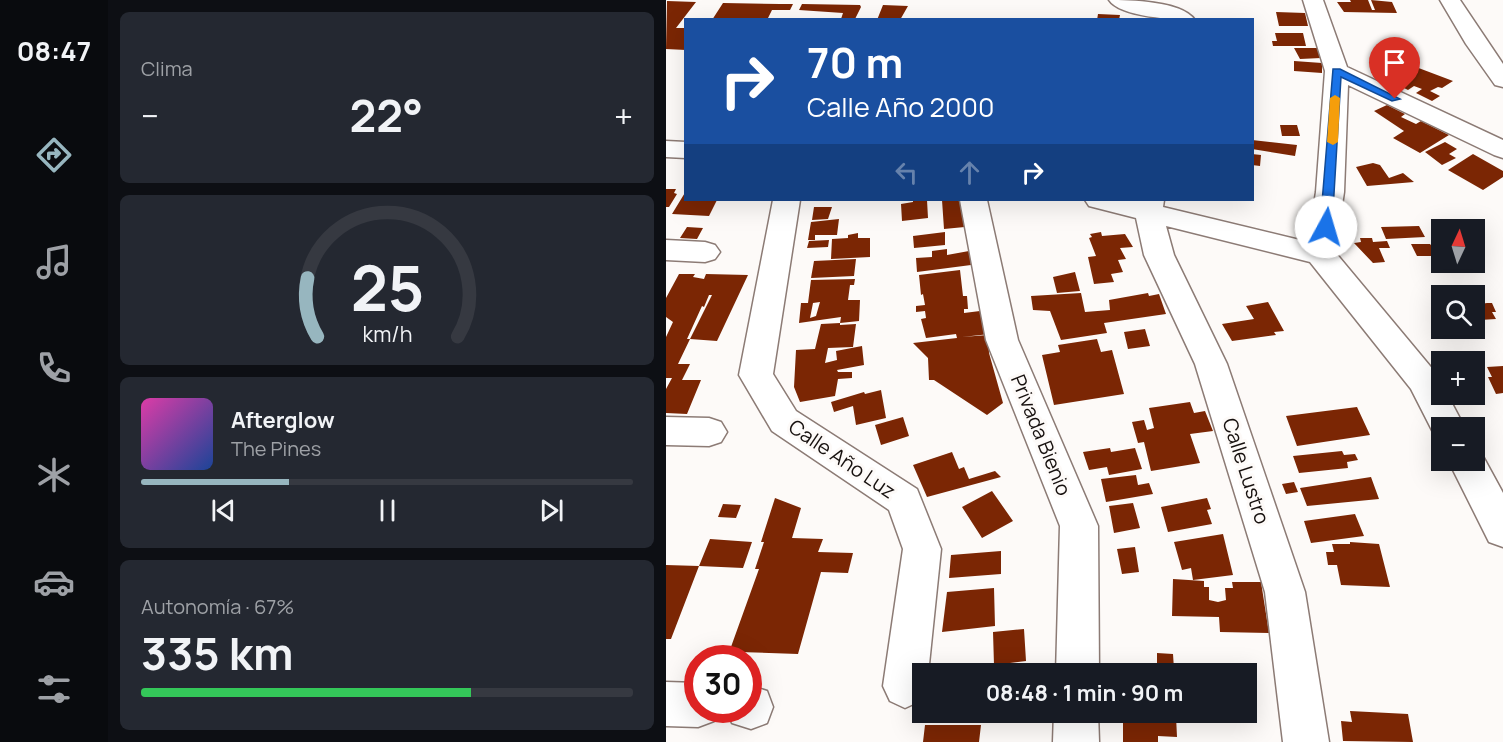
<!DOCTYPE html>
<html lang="es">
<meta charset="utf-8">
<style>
body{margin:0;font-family:Manrope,sans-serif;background:#242831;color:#f1f3f6;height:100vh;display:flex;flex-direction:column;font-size:22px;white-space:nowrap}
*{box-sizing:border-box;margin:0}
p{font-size:20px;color:#9ea1a6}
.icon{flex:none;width:33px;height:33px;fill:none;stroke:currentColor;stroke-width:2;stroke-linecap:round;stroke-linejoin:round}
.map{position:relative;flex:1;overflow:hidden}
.drawer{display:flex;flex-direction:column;gap:12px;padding:12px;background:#0d0f14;width:558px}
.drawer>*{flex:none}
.top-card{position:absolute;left:18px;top:18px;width:570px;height:183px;border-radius:0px;box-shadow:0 6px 24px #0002;background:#1a4fa0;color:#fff;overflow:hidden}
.needle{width:39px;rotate:4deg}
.buttons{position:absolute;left:765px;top:219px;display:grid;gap:12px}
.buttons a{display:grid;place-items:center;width:54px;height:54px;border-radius:0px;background:#171b24;box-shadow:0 6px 24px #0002;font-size:30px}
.speed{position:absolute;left:18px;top:645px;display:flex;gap:12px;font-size:30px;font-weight:700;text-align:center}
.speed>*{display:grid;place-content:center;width:78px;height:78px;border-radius:50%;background:#171b24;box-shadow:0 6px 24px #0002;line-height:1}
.speed .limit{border:9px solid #d22;background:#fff;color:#111}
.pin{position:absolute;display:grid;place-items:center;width:51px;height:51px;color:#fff;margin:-62px -26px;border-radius:50% 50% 50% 0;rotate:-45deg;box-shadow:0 0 6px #0007}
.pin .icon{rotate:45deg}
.me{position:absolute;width:66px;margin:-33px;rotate:6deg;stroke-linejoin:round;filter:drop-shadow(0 0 4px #0008)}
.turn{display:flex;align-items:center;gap:21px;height:126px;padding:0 24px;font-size:27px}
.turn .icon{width:78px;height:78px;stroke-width:2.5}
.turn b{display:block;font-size:42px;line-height:51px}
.lanes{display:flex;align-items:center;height:57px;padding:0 24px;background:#0003;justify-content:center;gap:30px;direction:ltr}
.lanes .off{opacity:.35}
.big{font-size:45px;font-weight:700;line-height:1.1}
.drawer .tile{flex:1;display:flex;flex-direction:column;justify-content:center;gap:9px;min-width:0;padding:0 21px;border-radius:9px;background:#242831}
.drawer .dial{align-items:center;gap:0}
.dial svg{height:156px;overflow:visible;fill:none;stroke:#363941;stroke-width:7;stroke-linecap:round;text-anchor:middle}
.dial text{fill:#f1f3f6;stroke:none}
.song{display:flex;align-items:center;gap:18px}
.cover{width:72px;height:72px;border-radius:9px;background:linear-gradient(135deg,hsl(320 70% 55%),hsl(220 70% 35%))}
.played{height:6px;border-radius:3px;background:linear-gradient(90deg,#97b6bf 30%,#363941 30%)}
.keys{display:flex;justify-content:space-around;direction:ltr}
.heat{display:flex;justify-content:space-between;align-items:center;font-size:33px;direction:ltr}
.charge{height:9px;border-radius:4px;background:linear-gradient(90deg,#34c759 67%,#363941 0)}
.trip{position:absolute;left:246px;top:663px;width:345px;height:60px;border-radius:0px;background:#171b24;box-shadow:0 6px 24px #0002;font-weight:700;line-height:60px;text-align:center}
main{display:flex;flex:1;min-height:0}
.tab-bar{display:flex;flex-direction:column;width:108px;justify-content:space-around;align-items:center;background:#090b0e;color:#9ea1a6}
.tab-bar .icon{width:42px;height:42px}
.tab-bar .selected{color:#97b6bf}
.tab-bar b{font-size:27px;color:#f1f3f6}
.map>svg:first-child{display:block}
.building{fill:#7b2604;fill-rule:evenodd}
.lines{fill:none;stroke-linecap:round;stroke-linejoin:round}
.minor-casing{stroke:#8c7b75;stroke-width:3}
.minor{fill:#fff;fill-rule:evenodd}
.route{fill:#1a73e8;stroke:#114b97;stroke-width:1.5}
.slow{fill:#f59e0b}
.labels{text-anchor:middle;stroke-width:6;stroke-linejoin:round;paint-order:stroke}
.street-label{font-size:20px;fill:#16100e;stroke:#fdfaf8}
</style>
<main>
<nav class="tab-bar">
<b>08:47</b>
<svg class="icon selected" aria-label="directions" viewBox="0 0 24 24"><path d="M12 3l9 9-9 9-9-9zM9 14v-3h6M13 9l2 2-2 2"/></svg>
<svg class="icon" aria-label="music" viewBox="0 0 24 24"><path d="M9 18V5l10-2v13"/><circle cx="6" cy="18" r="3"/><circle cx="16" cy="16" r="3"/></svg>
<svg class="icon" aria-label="phone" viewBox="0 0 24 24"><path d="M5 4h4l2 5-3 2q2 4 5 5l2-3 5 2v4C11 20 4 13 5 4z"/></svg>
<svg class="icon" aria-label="climate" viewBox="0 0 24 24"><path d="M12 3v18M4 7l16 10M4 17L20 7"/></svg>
<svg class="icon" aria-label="car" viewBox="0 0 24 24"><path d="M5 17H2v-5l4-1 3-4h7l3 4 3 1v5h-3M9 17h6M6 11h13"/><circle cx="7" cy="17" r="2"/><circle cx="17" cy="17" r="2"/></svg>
<svg class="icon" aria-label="filters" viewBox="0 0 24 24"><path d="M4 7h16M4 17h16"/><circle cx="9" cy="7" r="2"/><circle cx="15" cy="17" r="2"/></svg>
</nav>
<section class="drawer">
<div class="tile"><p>Clima</p>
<div class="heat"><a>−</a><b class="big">22°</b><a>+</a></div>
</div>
<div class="tile dial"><svg viewBox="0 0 100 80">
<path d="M14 69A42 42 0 1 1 86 69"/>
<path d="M14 69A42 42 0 0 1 9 39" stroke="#97b6bf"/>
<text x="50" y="56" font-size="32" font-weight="700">25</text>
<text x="50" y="72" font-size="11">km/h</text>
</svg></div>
<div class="tile">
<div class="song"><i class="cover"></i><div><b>Afterglow</b><p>The Pines</p></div></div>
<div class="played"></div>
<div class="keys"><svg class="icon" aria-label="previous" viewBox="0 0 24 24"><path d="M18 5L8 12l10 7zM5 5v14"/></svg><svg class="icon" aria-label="pause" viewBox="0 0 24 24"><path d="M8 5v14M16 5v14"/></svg><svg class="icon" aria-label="next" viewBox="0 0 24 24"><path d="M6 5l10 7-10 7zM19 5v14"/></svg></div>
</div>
<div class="tile"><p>Autonomía · 67%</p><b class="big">335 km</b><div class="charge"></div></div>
</section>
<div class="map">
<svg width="837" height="742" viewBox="0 0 837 742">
<rect width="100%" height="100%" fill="#fdfaf8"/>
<!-- building -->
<path class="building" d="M 684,0 L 702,0 L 706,10 L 709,10 L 705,0 L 726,2 L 731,13 L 678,12 L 671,2 L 685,2 Z
M 1,1 L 30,2 L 10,28 L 20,28 L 20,50 L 0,49 Z
M 57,3 L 114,4 L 127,4 L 124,10 L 106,10 L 101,20 L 46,20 Z
M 136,4 L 194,5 L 195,7 L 189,19 L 175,19 L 177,13 L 133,10 Z
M 217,5 L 242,6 L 234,20 L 211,20 Z
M 610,12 L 639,13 L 642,26 L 613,26 Z
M 432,14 L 454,15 L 453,20 L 431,20 Z
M 609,33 L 637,33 L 640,46 L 607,46 L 606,41 L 611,41 Z
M 628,48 L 652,48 L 655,58 L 634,59 Z
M 743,58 L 748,63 L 742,64 L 787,81 L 776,88 L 772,87 L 764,91 L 774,96 L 766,101 L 750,93 L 756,89 L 748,86 L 742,90 L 718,78 L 738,63 L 736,59 Z
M 628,61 L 656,63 L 656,73 L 628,71 Z
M 721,105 L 739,114 L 735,117 L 750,124 L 755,121 L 783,135 L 754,153 L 727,138 L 738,131 L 708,111 Z
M 614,125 L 631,125 L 634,136 L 616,136 Z
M 586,140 L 631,145 L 629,156 L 586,149 Z
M 779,142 L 791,149 L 783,154 L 790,158 L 776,165 L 759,152 Z
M 586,154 L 595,155 L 594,166 L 586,165 Z
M 807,154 L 837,171 L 837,177 L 817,190 L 782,170 Z
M 707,163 L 714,165 L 723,178 L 737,173 L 748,182 L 701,186 L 690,167 Z
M 0,189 L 10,189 L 8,193 L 11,194 L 3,207 L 0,207 Z
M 20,191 L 20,200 L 51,200 L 43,216 L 6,214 Z
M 247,200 L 261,200 L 262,218 L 236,221 L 235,204 L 247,202 Z
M 276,200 L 304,200 L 309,226 L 278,229 Z
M 148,207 L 166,207 L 162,219 L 146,220 Z
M 173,219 L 171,235 L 149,235 L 149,240 L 142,240 L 145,222 Z
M 753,226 L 759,237 L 720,239 L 715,227 Z
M 21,227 L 37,228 L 31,239 L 14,238 Z
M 279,232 L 279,245 L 248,248 L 247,236 Z
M 435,232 L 436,236 L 459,234 L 467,247 L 454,248 L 460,259 L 452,260 L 457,272 L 445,274 L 448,282 L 428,284 L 422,257 L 430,256 L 423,238 L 426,237 L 424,234 Z
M 192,233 L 192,238 L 204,238 L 204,257 L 165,259 L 166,239 L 182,238 L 182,235 Z
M 694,238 L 706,238 L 707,242 L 721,241 L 724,248 L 713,248 L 719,262 L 707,263 L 688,243 L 695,242 Z
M 163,240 L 162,247 L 141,248 L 143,241 Z
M 745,244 L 764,244 L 774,256 L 751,256 Z
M 281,249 L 281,255 L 303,251 L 305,265 L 251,272 L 250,258 L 266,257 L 266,251 Z
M 190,259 L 188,276 L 145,278 L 148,261 Z
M 294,270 L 297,296 L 301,296 L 302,309 L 298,309 L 298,313 L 322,310 L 324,334 L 296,337 L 322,335 L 323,353 L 337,403 L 321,415 L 268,380 L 263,380 L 262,358 L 247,343 L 291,338 L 290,334 L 260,338 L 255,319 L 260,318 L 259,311 L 250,312 L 250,306 L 259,305 L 257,294 L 255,295 L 253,275 Z
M 409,272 L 414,291 L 391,293 L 387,277 Z
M 13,274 L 29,274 L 27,277 L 38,279 L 40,274 L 82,275 L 51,341 L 24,339 L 46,295 L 43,295 L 38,307 L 36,306 L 21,339 L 24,339 L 12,364 L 24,364 L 16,380 L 35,380 L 21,414 L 0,413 L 0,389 L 6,378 L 0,378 L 0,337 L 7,322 L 0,317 L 0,298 Z
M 189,279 L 188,285 L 184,285 L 182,300 L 194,300 L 193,321 L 174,323 L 175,317 L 133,323 L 135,303 L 142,303 L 145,280 ZM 154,302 L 150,316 L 144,318 L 147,303 Z
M 415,293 L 419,312 L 444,310 L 443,300 L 482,293 L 483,296 L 493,294 L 500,314 L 438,323 L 441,333 L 395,340 L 384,311 L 367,310 L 365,296 Z
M 602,302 L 618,331 L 608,332 L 610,335 L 566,341 L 556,324 L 588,319 L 580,306 Z
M 821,303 L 826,303 L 830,312 L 826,312 L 830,319 L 814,320 L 808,318 L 808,305 Z
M 174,323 L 174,325 L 190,324 L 187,347 L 162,348 L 159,363 L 171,360 L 170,351 L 196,346 L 198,365 L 171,370 L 172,372 L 186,372 L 186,378 L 172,379 L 169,396 L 134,402 L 128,387 L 130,350 L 149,349 L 155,324 Z
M 479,329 L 484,346 L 462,349 L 458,332 Z
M 431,339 L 435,352 L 446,350 L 458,394 L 388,405 L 376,355 L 394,352 L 392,345 Z
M 837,366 L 837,393 L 830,394 L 822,377 L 826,377 L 821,367 Z
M 215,390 L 220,418 L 190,425 L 187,406 L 168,412 L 165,402 L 198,392 L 199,394 Z
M 524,402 L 528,413 L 539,411 L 547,431 L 524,434 L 534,463 L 485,471 L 478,442 L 472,443 L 466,422 L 478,420 L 481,430 L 488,428 L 483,408 Z
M 691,407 L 704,435 L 631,446 L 620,416 Z
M 237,417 L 243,436 L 215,445 L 209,425 Z
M 444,448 L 445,452 L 469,448 L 476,469 L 443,475 L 441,467 L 423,470 L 417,452 Z
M 676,451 L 678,455 L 689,454 L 692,460 L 681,462 L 682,468 L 633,473 L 627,456 Z
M 286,452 L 293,469 L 298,467 L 303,479 L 329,471 L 335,477 L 261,497 L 247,465 Z
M 470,475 L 472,485 L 483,483 L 487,494 L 440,502 L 435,479 Z
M 705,477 L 713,499 L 641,506 L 634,488 Z
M 628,482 L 632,492 L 620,494 L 616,484 Z
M 326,491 L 347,521 L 316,538 L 296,507 Z
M 109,498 L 135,508 L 126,538 L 157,539 L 152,552 L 187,553 L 182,573 L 155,572 L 132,654 L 73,652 L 71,658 L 61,658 L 93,569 L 89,569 L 98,542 L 95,542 Z
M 541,498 L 545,509 L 541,510 L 546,524 L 502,532 L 495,507 Z
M 467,503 L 474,528 L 448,533 L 443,506 Z
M 57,504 L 75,505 L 70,518 L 52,517 Z
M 689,514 L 698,536 L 645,543 L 638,521 Z
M 557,534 L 567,575 L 527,580 L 525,568 L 516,570 L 508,542 Z
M 44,539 L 86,542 L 77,568 L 33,566 L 5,639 L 0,639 L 0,565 L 33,566 Z
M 684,542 L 713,544 L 724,587 L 675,585 L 671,565 L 662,565 L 660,552 L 668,552 L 666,544 L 684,544 Z
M 469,547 L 473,572 L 456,574 L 451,549 Z
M 335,551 L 335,574 L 283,578 L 285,555 Z
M 507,579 L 538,581 L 538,587 L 543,587 L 543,600 L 552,602 L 560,600 L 559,588 L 567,588 L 566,582 L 595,582 L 603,633 L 554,632 L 553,617 L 506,616 Z
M 328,588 L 329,626 L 276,632 L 281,592 Z
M 358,629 L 360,661 L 328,665 L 327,632 Z
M 491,653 L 507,654 L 508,669 L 497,668 L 497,665 L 491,664 Z
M 457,670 L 487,672 L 487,674 L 457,674 Z
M 684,711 L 742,714 L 747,742 L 677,741 L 675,721 L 686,722 Z
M 457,712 L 546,712 L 546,716 L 510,716 L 511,737 L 492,736 L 492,742 L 457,742 Z
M 259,725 L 315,725 L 313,742 L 257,742 Z"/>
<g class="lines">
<defs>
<path id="minor" d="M 443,0 C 464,0 516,1 529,20 C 509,20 454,17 443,0 Z
M 637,0 L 657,0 L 681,67 L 837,140 L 837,158 L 828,155 L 682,85 L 678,192 L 669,252 L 769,372 L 776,384 L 776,394 L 781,394 L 799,428 L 776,428 L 776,440 L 770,438 L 745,389 L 644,262 L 500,226 L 508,255 L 561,364 L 639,592 L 663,742 L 617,742 L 599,592 L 529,364 L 478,255 L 470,218 L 423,206 L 419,200 L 498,200 L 497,207 L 642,242 L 650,192 L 659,71 Z
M 774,0 L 794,0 L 837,64 L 837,87 L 829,85 L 800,44 Z
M 0,141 L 20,142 L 20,158 L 0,157 Z
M 107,200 L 134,200 L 107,374 L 130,411 L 251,489 L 275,549 L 262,674 L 256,674 L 254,701 L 239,708 L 224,701 L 217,686 L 237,549 L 223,510 L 106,431 L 73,375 Z
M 294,200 L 321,200 L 352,340 L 432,526 L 433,674 L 390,674 L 394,526 L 320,340 Z
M 0,240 L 39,242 L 49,245 L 54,252 L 49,259 L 39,262 L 0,260 Z
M 0,417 L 43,418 L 55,422 L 61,432 L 55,442 L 43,446 L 0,445 Z
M 808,448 L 813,449 L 837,493 L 837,547 L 823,542 L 782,460 L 808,460 Z
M 0,682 L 32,683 L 32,710 L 52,710 L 48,721 L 32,727 L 0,726 Z
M 82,685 L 101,691 L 107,707 L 101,723 L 85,729 L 66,723 L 61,710 L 82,710 Z
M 388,712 L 432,712 L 433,742 L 387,742 Z"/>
</defs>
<!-- minor casing -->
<use href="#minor" class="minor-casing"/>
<!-- minor -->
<use href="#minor" class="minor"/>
</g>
<!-- route -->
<path class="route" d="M 667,69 L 674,69 L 734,99 L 726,101 L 675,77 L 666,227 L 660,231 L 654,227 Z"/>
<!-- slow -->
<path class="slow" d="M 669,95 L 674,98 L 672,142 L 667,145 L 661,142 L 664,98 Z"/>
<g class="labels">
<!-- street labels -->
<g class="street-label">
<text transform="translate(375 435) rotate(68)" y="7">Privada Bienio</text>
<text transform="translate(176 459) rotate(34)" y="7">Calle Año Luz</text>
<text transform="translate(580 471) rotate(72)" y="7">Calle Lustro</text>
</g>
</g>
</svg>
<div class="buttons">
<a><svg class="needle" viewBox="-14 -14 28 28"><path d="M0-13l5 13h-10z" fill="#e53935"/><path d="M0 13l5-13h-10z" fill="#9ea1a6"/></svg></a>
<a><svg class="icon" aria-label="search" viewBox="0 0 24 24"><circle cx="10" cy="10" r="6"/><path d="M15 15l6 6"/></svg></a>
<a>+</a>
<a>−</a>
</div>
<div class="speed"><div class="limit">30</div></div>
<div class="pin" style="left:729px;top:99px;background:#d93025"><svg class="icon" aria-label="arrive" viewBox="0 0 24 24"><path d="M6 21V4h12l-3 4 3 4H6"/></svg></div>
<svg class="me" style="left:660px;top:227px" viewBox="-20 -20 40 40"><circle r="19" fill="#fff"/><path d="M0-13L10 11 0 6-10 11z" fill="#1a73e8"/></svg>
<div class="trip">08:48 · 1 min · 90 m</div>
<div class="top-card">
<div class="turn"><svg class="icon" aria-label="right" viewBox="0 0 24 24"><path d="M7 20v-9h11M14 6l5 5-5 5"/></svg><div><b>70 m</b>Calle Año 2000</div></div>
<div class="lanes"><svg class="icon off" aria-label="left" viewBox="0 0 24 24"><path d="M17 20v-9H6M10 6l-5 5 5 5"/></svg><svg class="icon off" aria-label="ahead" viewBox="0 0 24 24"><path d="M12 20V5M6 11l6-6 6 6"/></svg><svg class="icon" aria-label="right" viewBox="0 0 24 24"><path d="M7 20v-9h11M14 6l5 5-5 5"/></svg></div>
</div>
</div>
</main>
